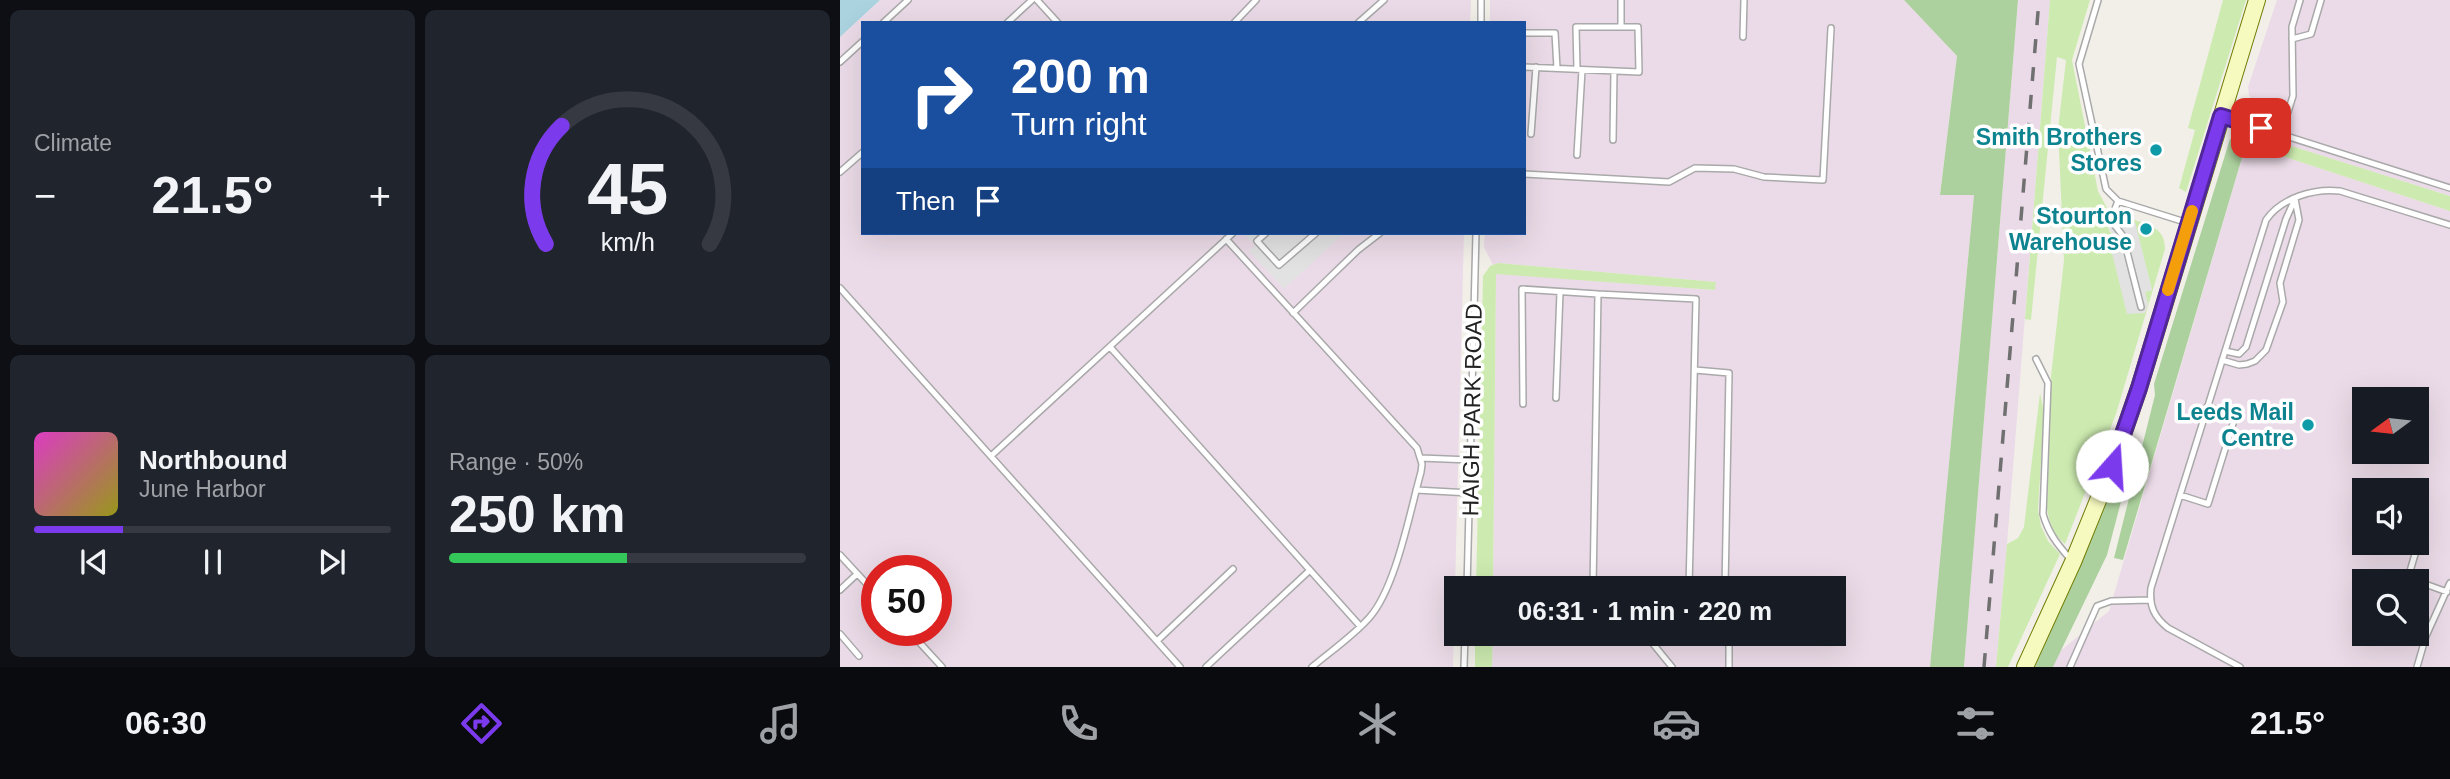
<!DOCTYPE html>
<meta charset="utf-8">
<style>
body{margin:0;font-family:Helvetica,sans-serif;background:#20242c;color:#f1f3f6;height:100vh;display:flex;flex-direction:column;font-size:26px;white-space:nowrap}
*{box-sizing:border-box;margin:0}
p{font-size:23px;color:#9ea1a6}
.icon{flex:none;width:38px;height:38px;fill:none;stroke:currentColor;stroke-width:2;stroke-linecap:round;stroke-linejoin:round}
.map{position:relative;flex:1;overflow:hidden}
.drawer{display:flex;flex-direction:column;gap:10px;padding:10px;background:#0d0f14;width:840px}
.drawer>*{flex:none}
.banner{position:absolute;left:21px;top:21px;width:665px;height:214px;border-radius:0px;box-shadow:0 7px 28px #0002;background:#1a4fa0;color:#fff;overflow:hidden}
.needle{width:46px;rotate:255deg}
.buttons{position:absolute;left:1512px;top:387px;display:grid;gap:14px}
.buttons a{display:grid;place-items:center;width:77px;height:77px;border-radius:0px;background:#171b24;box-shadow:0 7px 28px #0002;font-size:35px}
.speed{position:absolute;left:21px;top:555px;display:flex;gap:14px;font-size:35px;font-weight:700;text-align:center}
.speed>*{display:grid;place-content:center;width:91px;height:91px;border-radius:50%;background:#171b24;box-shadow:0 7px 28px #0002;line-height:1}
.speed .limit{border:10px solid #d22;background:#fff;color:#111}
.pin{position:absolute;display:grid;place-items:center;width:60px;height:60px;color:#fff;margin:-30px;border-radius:14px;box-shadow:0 4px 10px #0006}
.me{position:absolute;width:77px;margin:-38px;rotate:19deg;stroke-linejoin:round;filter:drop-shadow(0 0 5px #0008)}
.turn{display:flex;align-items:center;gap:24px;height:147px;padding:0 35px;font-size:32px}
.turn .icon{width:91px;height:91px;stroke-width:2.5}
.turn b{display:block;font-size:49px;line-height:60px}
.then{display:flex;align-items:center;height:66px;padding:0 35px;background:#0003;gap:14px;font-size:26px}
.big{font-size:52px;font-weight:800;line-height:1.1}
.drawer .card{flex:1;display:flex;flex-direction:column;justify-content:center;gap:10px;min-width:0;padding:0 24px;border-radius:10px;background:#20242c}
.drawer .dial{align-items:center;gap:0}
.dial svg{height:182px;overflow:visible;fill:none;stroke:#363941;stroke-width:7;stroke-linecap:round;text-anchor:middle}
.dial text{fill:#f1f3f6;stroke:none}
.song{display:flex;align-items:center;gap:21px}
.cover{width:84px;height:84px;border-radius:10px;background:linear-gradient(135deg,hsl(310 70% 55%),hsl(60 70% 35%))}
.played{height:7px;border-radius:4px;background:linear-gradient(90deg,#7c3aed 25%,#363941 25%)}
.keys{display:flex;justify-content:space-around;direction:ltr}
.heat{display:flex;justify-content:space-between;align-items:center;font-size:38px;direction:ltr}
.charge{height:10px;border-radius:5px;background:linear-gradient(90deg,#34c759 50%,#363941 0)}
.drawer .tiles{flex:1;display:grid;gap:10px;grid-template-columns:repeat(2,1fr)}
.trip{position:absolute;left:604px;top:576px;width:402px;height:70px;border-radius:0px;background:#171b24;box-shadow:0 7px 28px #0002;font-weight:800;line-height:70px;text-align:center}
.tabs{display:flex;height:112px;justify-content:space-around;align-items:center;background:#090b0e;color:#9ea1a6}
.tabs .icon{width:49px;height:49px}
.tabs .selected{color:#7c3aed}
.tabs b{font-size:32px;color:#f1f3f6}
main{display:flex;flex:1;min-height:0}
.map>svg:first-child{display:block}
.industrial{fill:#ebdbe8;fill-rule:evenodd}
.grass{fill:#cdebb0}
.forest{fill:#add19e}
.parking{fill:#e2e2e2}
.water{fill:#aad3df}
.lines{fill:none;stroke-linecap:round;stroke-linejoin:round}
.service-casing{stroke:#a9a9a9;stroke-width:8}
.secondary-casing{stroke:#707d05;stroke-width:18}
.service{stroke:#fff;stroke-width:5}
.secondary{stroke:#f7fabf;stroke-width:16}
.rail{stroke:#707070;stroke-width:3.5;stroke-dasharray:14 14;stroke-linecap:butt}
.route-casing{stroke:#51269a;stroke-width:18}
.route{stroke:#7c3aed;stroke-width:12}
.slow{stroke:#f59e0b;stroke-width:12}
.culture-dot{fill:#0f9aa8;stroke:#fff;stroke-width:2.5}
.labels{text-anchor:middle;stroke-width:7;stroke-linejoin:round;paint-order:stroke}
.culture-label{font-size:23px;font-weight:bold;fill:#0d838f;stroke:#fff;text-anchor:end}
.street-label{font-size:23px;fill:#222;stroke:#fff}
</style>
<main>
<section class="drawer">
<div class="tiles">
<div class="card"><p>Climate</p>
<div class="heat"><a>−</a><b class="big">21.5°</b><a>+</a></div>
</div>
<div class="card dial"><svg viewBox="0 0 100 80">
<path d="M14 69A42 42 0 1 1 86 69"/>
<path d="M14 69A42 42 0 0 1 21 17" stroke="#7c3aed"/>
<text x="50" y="56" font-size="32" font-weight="700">45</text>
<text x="50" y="72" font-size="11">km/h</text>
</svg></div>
<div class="card">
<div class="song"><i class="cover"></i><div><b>Northbound</b><p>June Harbor</p></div></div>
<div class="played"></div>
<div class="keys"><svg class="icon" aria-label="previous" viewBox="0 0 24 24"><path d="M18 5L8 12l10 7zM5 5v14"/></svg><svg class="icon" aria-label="pause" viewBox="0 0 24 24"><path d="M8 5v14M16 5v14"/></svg><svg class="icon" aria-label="next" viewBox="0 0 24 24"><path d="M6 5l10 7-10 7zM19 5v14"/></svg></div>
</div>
<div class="card"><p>Range · 50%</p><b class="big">250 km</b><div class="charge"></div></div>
</div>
</section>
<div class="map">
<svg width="1610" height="667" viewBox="0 0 1610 667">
<rect width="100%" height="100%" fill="#f2efe9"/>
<!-- industrial -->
<path class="industrial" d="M 40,0 L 631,0 L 630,23 L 23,23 L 23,233 L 624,233 L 613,667 L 0,667 L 0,37 ZM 37,570 L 96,570 L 96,630 L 37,630 Z
M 650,0 L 1064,0 L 1117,56 L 1100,194 L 1134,195 L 1090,667 L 652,667 L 653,634 L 994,634 L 994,588 L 653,588 L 656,273 L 874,290 L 875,282 L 658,263 L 653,265 L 644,247 L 645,233 L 684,233 L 684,23 L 650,23 Z
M 1178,0 L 1210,0 L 1167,544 L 1156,667 L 1124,667 Z
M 1437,0 L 1610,0 L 1610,196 L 1410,133 L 1418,104 L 1409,96 L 1408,87 Z
M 1406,144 L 1610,211 L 1610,667 L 1213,667 L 1219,652 L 1269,611 ZM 1524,399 L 1577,399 L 1577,452 L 1524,452 ZM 1524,490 L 1577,490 L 1577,542 L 1524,542 ZM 1524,581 L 1577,581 L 1577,634 L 1524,634 Z"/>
<!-- grass -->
<path class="grass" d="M 1210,0 L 1250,0 L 1232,60 L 1258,191 L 1267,208 L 1265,219 L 1270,232 L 1277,238 L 1278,242 L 1270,244 L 1308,305 L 1305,292 L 1312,290 L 1294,222 L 1286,225 L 1284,217 L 1304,223 L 1301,232 L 1308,234 L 1311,226 C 1321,231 1325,238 1325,249 L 1276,414 L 1225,544 C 1213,534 1209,523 1207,508 L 1211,376 L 1224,260 L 1218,129 L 1226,60 L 1217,57 L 1191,320 L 1185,319 Z
M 1383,0 L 1406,0 L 1346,192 L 1339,188 L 1355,130 L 1348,128 Z
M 1403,133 L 1410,133 L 1610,196 L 1610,211 L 1390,139 Z
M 658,263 L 876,282 L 875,290 L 656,274 L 653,588 L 636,588 L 643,276 L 650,266 Z
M 1200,393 L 1204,412 L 1198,510 L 1201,526 L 1208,541 L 1220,554 L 1168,667 L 1156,667 L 1167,544 L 1178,538 L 1184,527 Z
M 635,634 L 653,634 L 652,667 L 635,667 Z"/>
<!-- forest -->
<path class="forest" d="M 1064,0 L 1178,0 L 1124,667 L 1090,667 L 1134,195 L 1100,195 L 1117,56 Z
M 1390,139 L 1406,144 L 1283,560 L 1274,558 L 1315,395 L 1314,384 Z
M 1280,472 L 1288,475 L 1267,555 L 1213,667 L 1195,667 Z"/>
<!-- parking -->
<path class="parking" d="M 1267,211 L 1284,217 L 1286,224 L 1295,222 L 1312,290 L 1305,292 L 1308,305 L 1305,313 L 1287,314 L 1270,245 L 1278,242 L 1266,224 Z
M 407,233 L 504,233 L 444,289 L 409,251 L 415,245 L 405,235 Z"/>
<!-- water -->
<path class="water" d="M 0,0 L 40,0 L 0,37 Z"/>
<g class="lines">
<defs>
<path id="service" d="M 197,0 L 218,23
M 1258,0 L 1239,64 L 1266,189 L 1278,201 L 1348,223
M 43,23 L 68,0
M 167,23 L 192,0
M 394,23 L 416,0
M 518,23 L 544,0
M 641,23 L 641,0
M 781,27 L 781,0
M 684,33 L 715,33 L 717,68
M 903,37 L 904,0
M 1452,39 L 1471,34 L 1481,0
M 0,62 L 23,41
M 684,67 L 799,72 L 798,27 L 736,27 L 737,69
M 1383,116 L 1610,188
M 691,134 L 696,67
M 1441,134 L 1453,96 L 1452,27 L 1460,0
M 773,140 L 774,71
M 737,155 L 742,70
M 0,172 L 23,152
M 684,174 L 829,182 L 855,168 L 894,169 L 924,177 L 983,180 L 991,28
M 1278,201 L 1273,214 L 1273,223 L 1283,236 L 1301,307
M 426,233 L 417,241 L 439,265 L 476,233
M 386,239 L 577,448 L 582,464 L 581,472 C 570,511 556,588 529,618 C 513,636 491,651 472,667
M 0,288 L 340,667
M 758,294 L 856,299 L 849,588
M 453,313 L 518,250 L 540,233
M 270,347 L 520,626
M 1385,351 L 1399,354 L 1406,347 L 1446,219 L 1455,199
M 1196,359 L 1208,383 L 1203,514 C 1208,533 1218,545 1231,560
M 1382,360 L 1399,365 L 1407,364 L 1415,361 L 1426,350 L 1443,302 L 1440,283 L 1459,220 L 1455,199
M 855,370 L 889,373 L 885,588
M 716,398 L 720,292
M 683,404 L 682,289 L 758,294 L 753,588
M 151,456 L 393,233
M 581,458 L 630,460
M 576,490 L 630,493
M 1340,495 L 1368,504 L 1396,414 L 1367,407
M 0,555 L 37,595
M 1576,581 L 1568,578 L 1578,544
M 1577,581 L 1607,592
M 627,588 L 636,233
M 0,590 L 17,574
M 68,630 L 102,667
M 0,634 L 19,656
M 805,634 L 832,667
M 317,641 L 393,569
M 366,667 L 470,570
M 624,667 L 625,634
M 889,667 L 889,634
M 1230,667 L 1257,606 L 1271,601 L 1310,600
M 1400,667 L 1328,628 C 1314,617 1309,606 1311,588 L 1426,220 C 1441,198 1474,188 1500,191 L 1610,225
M 1577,667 L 1586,636 L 1610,583"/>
<path id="secondary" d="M 1185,667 L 1233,562 L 1272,466 L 1299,388 L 1417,0"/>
</defs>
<!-- service casing -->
<use href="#service" class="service-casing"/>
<!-- secondary casing -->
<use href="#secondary" class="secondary-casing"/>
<!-- service -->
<use href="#service" class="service"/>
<!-- secondary -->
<use href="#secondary" class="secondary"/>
<!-- rail -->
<path class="rail" d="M 1144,667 L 1199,0"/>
</g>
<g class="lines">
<defs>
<path id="route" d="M 1272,466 L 1299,388 L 1381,116 L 1421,128"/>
</defs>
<!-- route casing -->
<use href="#route" class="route-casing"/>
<!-- route -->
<use href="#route" class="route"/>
<!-- slow -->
<path class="slow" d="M 1328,290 L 1352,211"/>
</g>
<!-- markers -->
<g class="culture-dot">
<circle cx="1316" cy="150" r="7"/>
<circle cx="1306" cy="229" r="7"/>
<circle cx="1468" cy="425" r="7"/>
</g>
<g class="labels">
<!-- culture labels -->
<g class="culture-label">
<text x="1302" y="145">Smith Brothers<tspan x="1302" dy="26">Stores</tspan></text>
<text x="1292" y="224">Stourton<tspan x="1292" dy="26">Warehouse</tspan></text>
<text x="1454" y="420">Leeds Mail<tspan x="1454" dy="26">Centre</tspan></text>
</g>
<!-- street labels -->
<g class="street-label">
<text transform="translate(632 410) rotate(-89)" y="8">HAIGH PARK ROAD</text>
</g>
</g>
</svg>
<div class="buttons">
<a><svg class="needle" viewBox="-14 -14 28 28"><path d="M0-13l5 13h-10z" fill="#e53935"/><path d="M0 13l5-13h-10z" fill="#9ea1a6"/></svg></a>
<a><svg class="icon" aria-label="sound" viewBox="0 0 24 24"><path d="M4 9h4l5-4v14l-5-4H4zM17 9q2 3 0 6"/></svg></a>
<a><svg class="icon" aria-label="search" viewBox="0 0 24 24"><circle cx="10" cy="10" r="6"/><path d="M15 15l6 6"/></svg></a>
</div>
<div class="speed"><div class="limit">50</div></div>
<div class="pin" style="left:1421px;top:128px;background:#d93025"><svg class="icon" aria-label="arrive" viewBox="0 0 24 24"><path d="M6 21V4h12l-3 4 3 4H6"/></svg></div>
<svg class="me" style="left:1272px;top:466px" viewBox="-20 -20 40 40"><circle r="19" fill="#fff"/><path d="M0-13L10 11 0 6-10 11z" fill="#7c3aed"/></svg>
<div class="trip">06:31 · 1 min · 220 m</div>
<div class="banner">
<div class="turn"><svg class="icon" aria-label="right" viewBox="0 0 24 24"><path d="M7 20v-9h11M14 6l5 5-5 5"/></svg><div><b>200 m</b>Turn right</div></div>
<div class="then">Then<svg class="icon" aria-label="arrive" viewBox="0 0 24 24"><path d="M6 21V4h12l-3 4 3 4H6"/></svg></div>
</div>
</div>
</main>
<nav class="tabs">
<b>06:30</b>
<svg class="icon selected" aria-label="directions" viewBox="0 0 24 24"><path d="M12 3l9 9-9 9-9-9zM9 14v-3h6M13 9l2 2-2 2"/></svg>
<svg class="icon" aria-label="music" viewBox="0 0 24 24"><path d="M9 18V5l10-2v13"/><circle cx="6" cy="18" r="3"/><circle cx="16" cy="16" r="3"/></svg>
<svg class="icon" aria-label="phone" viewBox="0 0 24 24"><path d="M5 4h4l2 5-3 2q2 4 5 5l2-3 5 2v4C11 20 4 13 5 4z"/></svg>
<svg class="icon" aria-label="climate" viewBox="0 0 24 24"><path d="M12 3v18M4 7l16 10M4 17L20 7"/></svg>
<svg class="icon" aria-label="car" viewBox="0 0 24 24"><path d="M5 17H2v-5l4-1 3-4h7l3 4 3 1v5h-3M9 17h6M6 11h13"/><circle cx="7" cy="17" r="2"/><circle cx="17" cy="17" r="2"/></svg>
<svg class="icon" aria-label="filters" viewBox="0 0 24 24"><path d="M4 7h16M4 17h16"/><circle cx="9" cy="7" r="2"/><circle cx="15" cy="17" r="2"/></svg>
<b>21.5°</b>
</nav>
